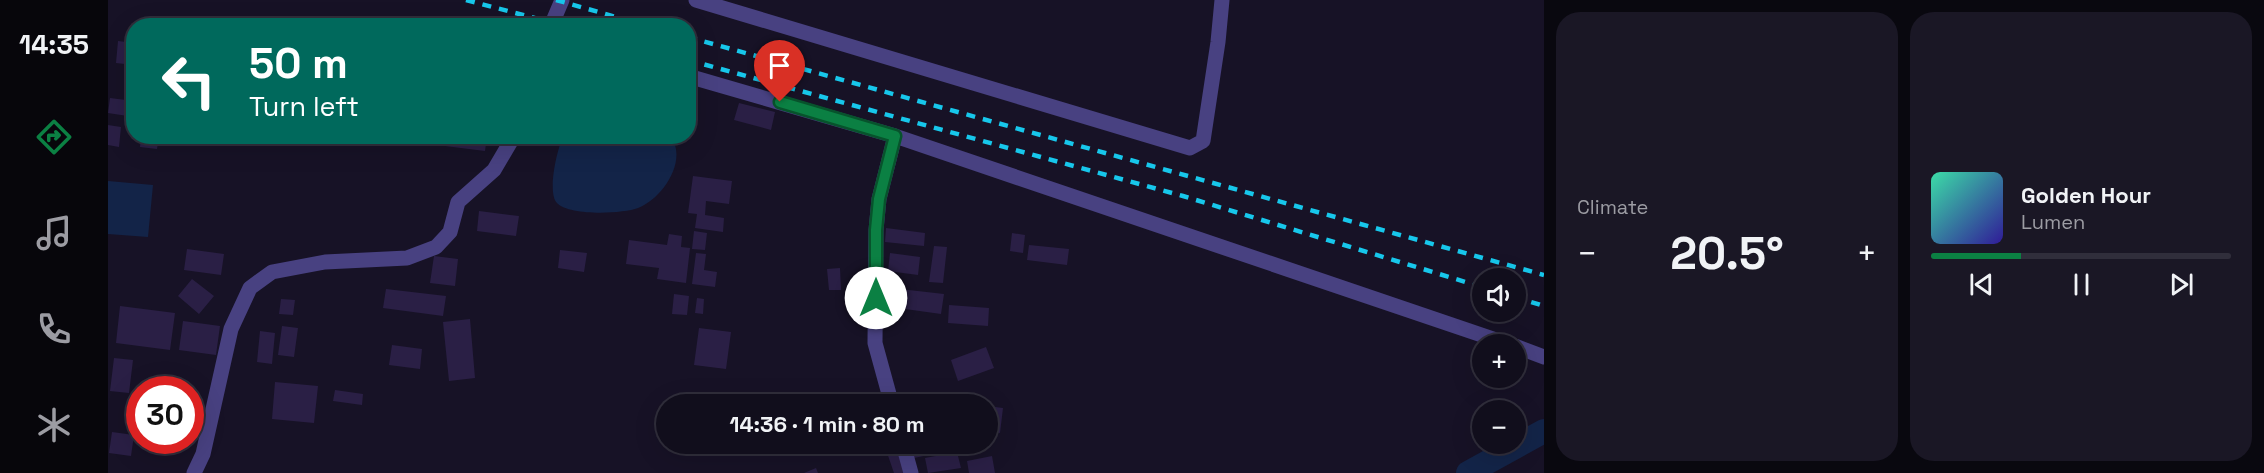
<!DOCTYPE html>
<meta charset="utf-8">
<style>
body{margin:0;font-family:"Space Grotesk",sans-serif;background:#1a1725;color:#f1f3f6;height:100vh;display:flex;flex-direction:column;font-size:22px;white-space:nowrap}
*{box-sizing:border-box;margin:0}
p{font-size:20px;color:#9c9ca3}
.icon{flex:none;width:33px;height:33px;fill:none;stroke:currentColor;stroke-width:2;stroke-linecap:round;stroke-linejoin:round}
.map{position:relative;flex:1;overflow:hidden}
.sheet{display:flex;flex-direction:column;gap:12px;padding:12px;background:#09080f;width:720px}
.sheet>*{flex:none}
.top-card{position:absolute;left:18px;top:18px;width:570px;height:126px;border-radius:24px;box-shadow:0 6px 24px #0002,0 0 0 2px #302e3b;background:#00695c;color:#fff;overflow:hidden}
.buttons{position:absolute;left:1364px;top:268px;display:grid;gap:12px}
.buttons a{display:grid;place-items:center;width:54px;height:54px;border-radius:50%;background:#110e1c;box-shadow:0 6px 24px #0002,0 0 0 2px #302e3b;font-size:30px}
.speed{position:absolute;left:18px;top:376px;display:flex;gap:12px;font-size:30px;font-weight:700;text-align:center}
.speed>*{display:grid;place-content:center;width:78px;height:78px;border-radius:50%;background:#110e1c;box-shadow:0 6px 24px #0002,0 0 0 2px #302e3b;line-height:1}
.speed .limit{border:9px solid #d22;background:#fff;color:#111}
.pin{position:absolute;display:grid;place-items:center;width:51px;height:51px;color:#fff;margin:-62px -26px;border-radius:50% 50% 50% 0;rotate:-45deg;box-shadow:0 0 6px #0007}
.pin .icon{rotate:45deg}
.me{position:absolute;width:66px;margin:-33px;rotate:0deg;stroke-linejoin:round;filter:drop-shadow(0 0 4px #0008)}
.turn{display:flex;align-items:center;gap:21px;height:126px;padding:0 24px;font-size:27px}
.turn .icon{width:78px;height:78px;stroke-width:2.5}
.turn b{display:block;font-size:42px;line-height:51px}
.big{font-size:45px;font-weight:700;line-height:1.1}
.sheet .card{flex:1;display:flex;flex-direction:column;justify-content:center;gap:9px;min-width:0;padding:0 21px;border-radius:24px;background:#1a1725}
.song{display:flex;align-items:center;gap:18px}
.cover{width:72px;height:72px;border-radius:9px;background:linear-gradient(135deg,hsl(160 70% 55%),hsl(250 70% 35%))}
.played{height:6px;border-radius:3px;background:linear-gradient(90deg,#0b8043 30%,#302e3b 30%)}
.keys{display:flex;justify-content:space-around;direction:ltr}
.heat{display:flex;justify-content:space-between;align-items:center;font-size:33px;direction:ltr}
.sheet .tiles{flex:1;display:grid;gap:12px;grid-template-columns:repeat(2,1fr)}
.trip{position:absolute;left:548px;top:394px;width:342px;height:60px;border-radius:30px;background:#110e1c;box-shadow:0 6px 24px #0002,0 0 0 2px #302e3b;font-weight:700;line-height:60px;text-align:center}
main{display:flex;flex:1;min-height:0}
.tabs{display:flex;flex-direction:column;width:108px;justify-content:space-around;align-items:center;background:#07060b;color:#9c9ca3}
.tabs .icon{width:42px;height:42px}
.tabs .on{color:#0b8043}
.tabs b{font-size:27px;color:#f1f3f6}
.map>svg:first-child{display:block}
.water{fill:#132448}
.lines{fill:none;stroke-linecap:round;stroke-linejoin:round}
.canal{stroke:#132448;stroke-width:24}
.building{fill:#2a1f45}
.street{stroke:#484181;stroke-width:15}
.rail{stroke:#17c7eb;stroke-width:4.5;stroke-dasharray:9 8;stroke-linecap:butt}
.route-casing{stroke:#07532c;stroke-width:15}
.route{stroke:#0b8043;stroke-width:10}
</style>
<main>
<nav class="tabs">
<b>14:35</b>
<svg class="icon on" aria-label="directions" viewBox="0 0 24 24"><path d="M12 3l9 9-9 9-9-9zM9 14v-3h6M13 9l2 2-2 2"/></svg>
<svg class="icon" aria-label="music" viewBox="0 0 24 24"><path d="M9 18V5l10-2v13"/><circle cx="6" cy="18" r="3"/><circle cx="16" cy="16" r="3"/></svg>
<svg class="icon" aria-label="phone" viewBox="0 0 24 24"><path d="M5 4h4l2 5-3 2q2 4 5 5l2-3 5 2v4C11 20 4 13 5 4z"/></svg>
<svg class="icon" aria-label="climate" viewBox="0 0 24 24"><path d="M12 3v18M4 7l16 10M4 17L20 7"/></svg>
</nav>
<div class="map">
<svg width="1436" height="473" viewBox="0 0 1436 473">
<rect width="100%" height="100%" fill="#171226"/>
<!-- water -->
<path class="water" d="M 563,137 C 580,161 554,199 530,208 C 514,214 461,216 449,203 C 439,193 449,149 455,137 Z
M 0,181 L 45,185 L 40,237 L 0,234 Z"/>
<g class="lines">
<!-- canal -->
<path class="canal" d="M 1360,473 L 1436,431"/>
</g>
<!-- building -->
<path class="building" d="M 10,41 L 26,43 L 26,65 L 8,63 Z
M 2,98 L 26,101 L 26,117 L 0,113 Z
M 631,103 L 667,112 L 663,130 L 626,120 Z
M 0,125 L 13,127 L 11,147 L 0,145 Z
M 33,136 L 51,136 L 49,149 L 32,147 Z
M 338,136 L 379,136 L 377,151 L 337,146 Z
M 585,176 L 624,181 L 621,204 L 598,201 L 597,215 L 616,218 L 615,232 L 587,228 L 589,214 L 580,213 Z
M 371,211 L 411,216 L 408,236 L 369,231 Z
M 778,228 L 817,233 L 816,246 L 777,242 Z
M 586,231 L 599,233 L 597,250 L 584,249 Z
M 904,233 L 917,235 L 915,253 L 902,251 Z
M 561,234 L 574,236 L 573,247 L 582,248 L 578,283 L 549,279 L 551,268 L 518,264 L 521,240 L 559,245 Z
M 921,245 L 961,249 L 959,265 L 919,260 Z
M 826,246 L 839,247 L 835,283 L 821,282 Z
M 79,249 L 116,254 L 113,275 L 76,270 Z
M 452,250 L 479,253 L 476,272 L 450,268 Z
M 588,253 L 598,254 L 596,270 L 609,272 L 607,287 L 584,284 Z
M 782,253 L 812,257 L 810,275 L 780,271 Z
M 326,256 L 350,259 L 347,286 L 322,283 Z
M 732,268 L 733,290 L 721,290 L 719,269 Z
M 84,279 L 106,296 L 91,314 L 70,296 Z
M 278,289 L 338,296 L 335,316 L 275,308 Z
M 792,289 L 836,294 L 833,314 L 790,308 Z
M 566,294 L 581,296 L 579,315 L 564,314 Z
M 589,298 L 596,299 L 595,314 L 587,313 Z
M 173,299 L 187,300 L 185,315 L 171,314 Z
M 841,305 L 881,308 L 880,326 L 840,323 Z
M 12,306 L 67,313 L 62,350 L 8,343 Z
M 362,319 L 367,378 L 341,381 L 335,322 Z
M 75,321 L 112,326 L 108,355 L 71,350 Z
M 174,326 L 190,328 L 186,357 L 170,355 Z
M 591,328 L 623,332 L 618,369 L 586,365 Z
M 152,331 L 167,333 L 164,364 L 149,362 Z
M 284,345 L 314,349 L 312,369 L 281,365 Z
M 878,347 L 886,368 L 850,381 L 843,360 Z
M 6,358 L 25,360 L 21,393 L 2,391 Z
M 167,382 L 210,386 L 206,423 L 164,419 Z
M 227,390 L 255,394 L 254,405 L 225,401 Z
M 879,406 L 895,408 L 892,433 L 879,431 Z
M 4,432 L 26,435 L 23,456 L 1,453 Z
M 735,444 L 753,444 L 752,452 L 735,450 Z
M 776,444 L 791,444 L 797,473 L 786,473 Z
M 803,444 L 833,444 L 835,452 L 806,458 Z
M 849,452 L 853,468 L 820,473 L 817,458 Z
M 884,456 L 887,473 L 861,473 L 859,461 Z
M 708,468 L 710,473 L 696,473 Z"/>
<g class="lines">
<!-- street -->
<path class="street" d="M 588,0 L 1082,148 L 1095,141 L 1110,42 L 1114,0
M 443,26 L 454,0
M 580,76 L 787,136 L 771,199 L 768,230 L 767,343 L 784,405
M 787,136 L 1403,345
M 1407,346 L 1436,357
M 795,444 L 803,473
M 86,473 L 95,454 L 123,329 L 142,288 L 164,272 L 217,262 L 299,258 L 328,247 L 342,232 L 350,202 L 386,170 L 406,136"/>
<!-- rail -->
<path class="rail" d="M 358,0 L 457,26
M 448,0 L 540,26
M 580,37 L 1436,275
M 580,60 L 1075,196 L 1374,287
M 1407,297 L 1436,306"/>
</g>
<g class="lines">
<defs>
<path id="route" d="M 672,102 L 787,136 L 771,199 L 768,230 L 768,298"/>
</defs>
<!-- route casing -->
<use href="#route" class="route-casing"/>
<!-- route -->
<use href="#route" class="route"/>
</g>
</svg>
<div class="buttons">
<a><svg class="icon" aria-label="sound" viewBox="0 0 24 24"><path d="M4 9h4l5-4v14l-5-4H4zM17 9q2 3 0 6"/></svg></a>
<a>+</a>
<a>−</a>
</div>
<div class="speed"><div class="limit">30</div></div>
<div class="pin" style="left:672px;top:102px;background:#d93025"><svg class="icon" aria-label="arrive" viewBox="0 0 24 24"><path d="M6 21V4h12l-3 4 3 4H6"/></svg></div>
<svg class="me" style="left:768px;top:298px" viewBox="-20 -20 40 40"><circle r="19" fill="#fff"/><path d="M0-13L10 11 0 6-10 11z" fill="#0b8043"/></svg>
<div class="trip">14:36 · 1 min · 80 m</div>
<div class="top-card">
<div class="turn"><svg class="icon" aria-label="left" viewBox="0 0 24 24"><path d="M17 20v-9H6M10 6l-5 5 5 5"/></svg><div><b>50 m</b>Turn left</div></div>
</div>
</div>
<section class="sheet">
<div class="tiles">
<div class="card"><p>Climate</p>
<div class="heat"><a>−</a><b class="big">20.5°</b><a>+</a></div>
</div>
<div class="card">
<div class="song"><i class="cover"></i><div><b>Golden Hour</b><p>Lumen</p></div></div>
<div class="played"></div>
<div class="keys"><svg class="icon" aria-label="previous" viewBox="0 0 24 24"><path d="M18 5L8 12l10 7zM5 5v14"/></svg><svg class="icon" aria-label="pause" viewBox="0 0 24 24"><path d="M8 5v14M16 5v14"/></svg><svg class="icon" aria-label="next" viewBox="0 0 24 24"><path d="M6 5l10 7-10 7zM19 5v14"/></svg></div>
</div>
</div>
</section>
</main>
